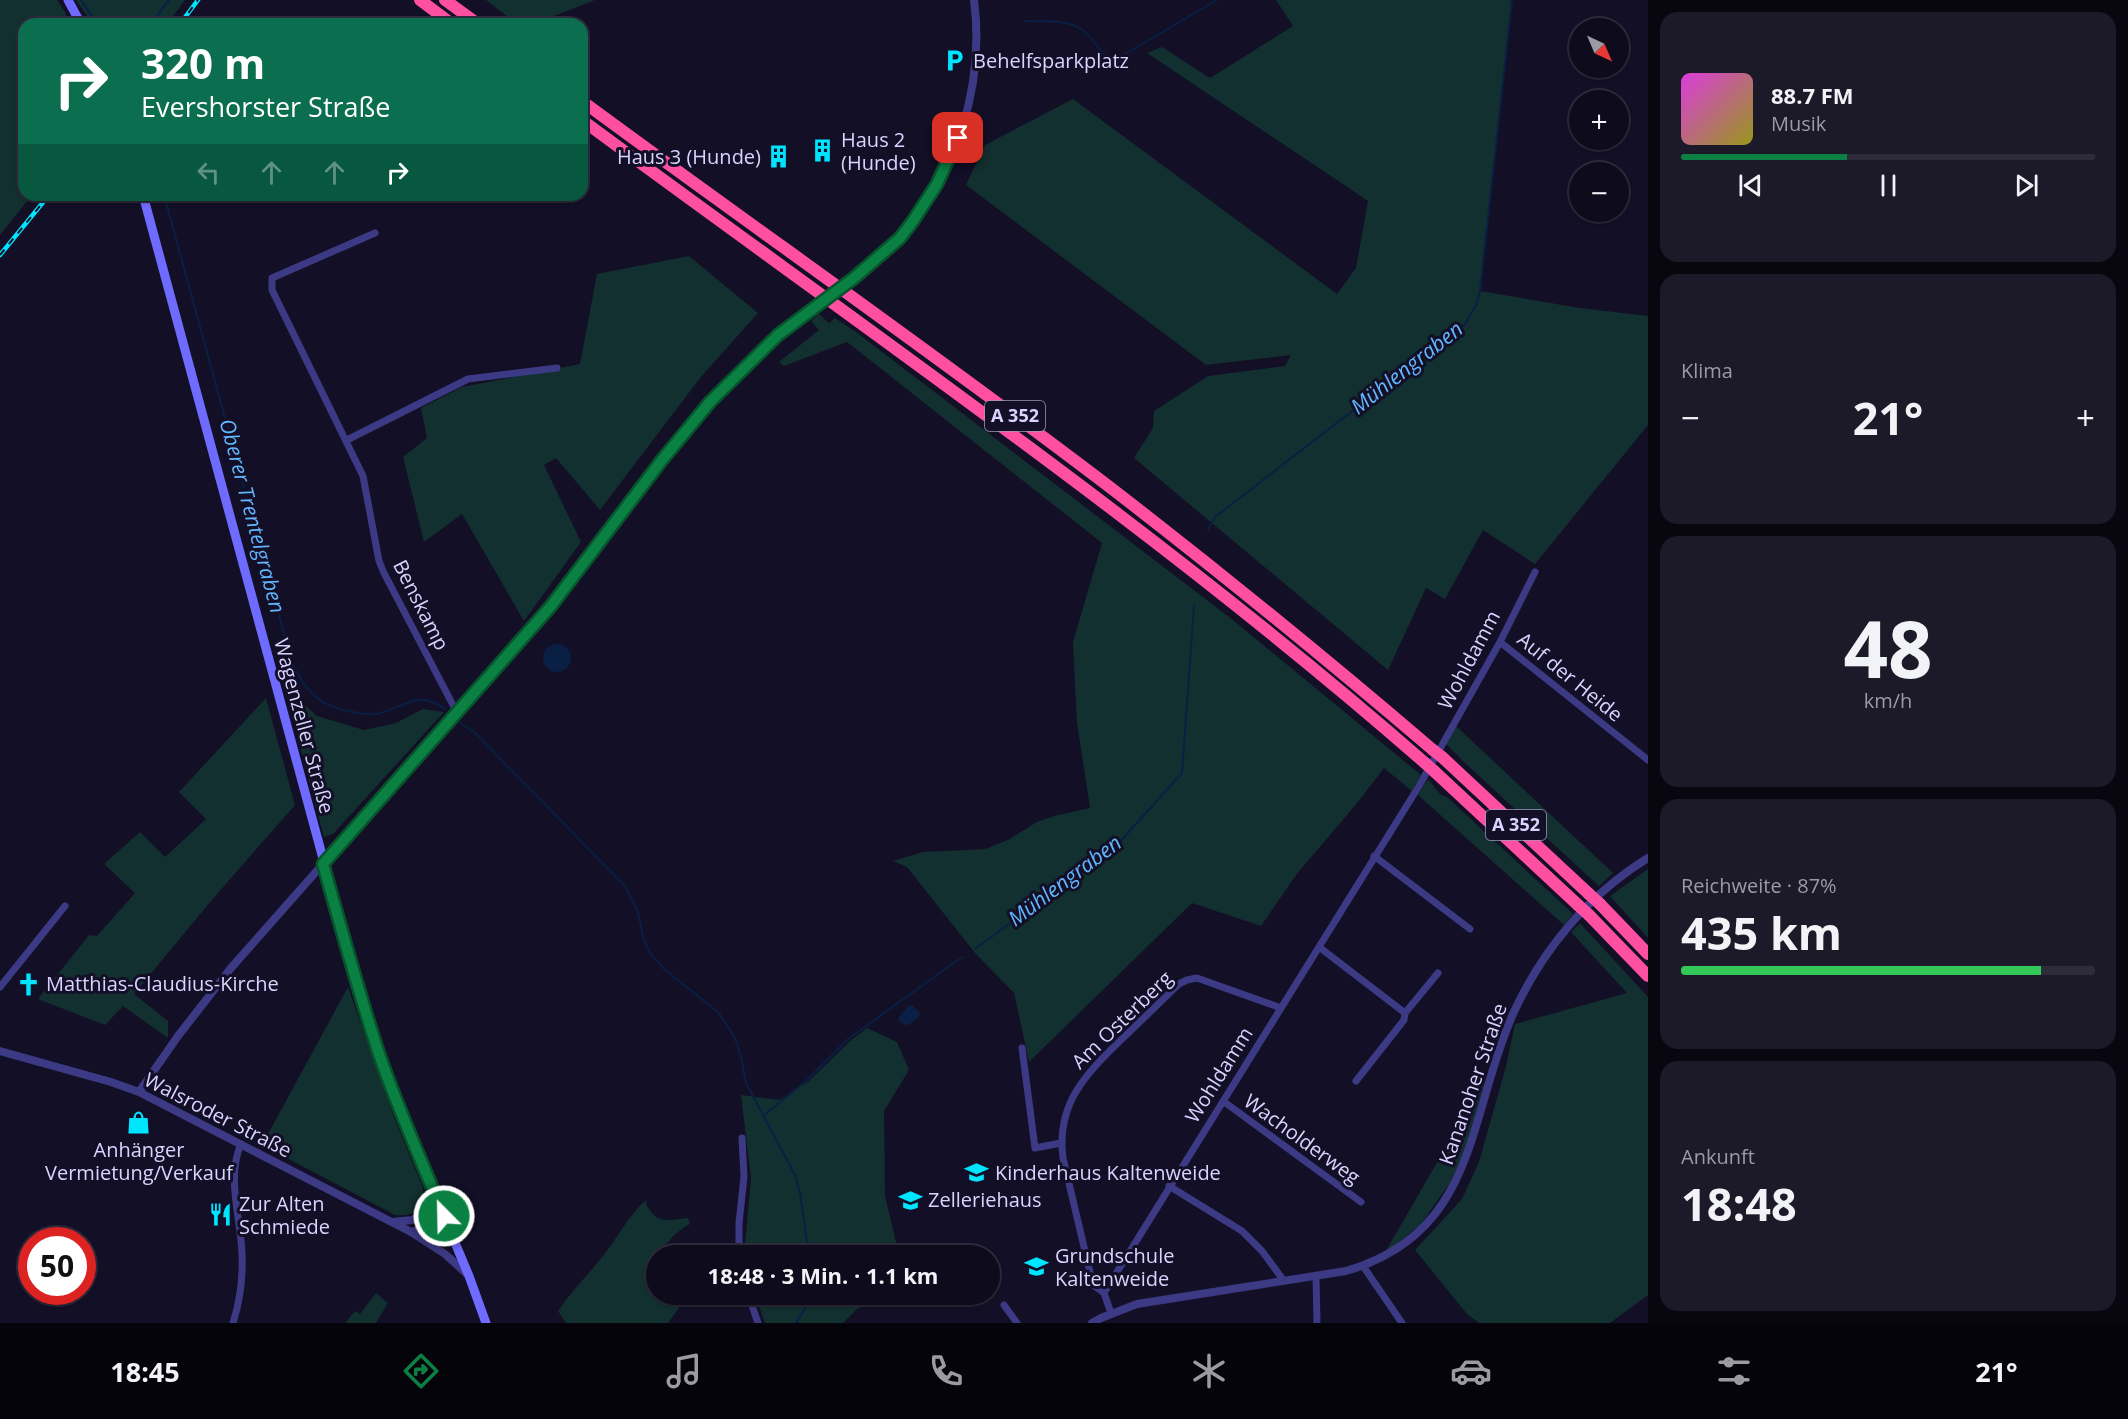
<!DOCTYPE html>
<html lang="de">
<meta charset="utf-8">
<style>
body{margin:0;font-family:"Open Sans",sans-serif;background:#1c1929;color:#f1f3f6;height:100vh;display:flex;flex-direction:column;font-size:22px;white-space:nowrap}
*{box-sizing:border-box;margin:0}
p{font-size:20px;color:#9b9ba3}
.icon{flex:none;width:33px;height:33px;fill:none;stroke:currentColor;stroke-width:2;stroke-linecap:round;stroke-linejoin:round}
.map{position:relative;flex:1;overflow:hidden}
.details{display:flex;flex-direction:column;gap:12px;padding:12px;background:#08060f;width:480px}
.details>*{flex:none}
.hud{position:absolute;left:18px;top:18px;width:570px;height:183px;border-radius:18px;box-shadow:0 2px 4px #0004,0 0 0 2px #2e2b3b;background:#0b6e4f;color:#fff;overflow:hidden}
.needle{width:39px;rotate:136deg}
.fabs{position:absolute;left:1569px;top:18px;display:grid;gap:12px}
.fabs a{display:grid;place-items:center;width:60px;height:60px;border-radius:50%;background:#0e0b1c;box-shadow:0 2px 4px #0004,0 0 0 2px #2e2b3b;font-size:30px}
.speed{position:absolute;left:18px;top:1227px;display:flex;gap:12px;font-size:30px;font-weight:700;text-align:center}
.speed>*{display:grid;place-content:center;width:78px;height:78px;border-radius:50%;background:#0e0b1c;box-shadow:0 2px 4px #0004,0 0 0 2px #2e2b3b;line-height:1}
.speed .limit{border:9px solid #d22;background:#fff;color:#111}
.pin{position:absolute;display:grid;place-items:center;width:51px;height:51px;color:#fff;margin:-26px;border-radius:12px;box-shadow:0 3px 9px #0006}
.me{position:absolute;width:66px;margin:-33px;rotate:337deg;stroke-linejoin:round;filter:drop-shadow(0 0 4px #0008)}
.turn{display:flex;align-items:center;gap:21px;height:126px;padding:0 24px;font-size:27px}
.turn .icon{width:78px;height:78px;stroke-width:2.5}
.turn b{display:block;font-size:42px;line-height:51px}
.lanes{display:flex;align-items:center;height:57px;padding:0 24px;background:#0003;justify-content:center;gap:30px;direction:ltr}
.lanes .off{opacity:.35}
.big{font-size:45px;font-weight:700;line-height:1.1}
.details .tile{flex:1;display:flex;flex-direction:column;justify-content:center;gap:9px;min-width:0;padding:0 21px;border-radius:18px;background:#1c1929}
.details .dial{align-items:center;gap:0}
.dial b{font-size:78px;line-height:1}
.song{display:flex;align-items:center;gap:18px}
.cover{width:72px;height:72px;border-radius:9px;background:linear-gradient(135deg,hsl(300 70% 55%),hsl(60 70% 35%))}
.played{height:6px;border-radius:3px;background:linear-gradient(90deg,#0b8043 40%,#2e2b3b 40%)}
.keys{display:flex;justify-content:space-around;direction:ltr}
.heat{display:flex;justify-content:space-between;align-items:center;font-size:33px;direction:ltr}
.charge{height:9px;border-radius:4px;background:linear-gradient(90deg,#34c759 87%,#2e2b3b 0)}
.trip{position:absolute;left:646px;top:1245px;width:354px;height:60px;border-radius:30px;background:#0e0b1c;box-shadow:0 2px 4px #0004,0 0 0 2px #2e2b3b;font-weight:700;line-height:60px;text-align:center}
.menu{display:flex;height:96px;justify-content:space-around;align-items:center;background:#06040b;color:#9b9ba3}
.menu .icon{width:42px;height:42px}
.menu .on{color:#0b8043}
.menu b{font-size:27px;color:#f1f3f6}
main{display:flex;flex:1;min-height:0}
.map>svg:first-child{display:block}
.green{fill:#12302f}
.water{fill:#0a1f44}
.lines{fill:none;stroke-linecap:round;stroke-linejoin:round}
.stream{stroke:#0a1f44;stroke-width:2}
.minor{stroke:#3d3a85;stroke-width:7}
.tertiary{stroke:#3d3a85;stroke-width:8}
.secondary{stroke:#6f6bff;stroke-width:9}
.motorway{stroke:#ff4fa3;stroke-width:12}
.rail-casing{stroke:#00e5ff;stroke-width:4.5}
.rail{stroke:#130f26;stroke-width:2;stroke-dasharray:7;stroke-linecap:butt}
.tertiary-bridge{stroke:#3d3a85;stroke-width:8}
.motorway-bridge{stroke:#ff4fa3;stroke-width:12}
.route-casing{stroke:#07532c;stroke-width:15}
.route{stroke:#0b8043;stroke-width:10}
.labels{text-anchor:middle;stroke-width:6;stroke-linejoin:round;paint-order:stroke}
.shield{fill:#130f26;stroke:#9e99be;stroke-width:1.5}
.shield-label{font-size:18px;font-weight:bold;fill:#d9d4ff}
.poi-label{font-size:20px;fill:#d9d4ff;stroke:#130f26;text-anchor:start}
.street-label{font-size:20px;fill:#d9d4ff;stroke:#130f26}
.water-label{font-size:21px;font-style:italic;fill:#62b6ff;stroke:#130f26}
</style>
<main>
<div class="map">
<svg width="1648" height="1323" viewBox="0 0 1648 1323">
<rect width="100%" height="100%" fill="#130f26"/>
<!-- green -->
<path class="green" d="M 0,0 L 57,0 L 65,12 L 70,24 L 24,24 L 24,195 L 32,195 L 0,235 Z
M 76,0 L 185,0 L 167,24 L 93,24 Z
M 486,0 L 595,0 L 534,24 L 517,24 Z
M 1276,0 L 1512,0 L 1480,291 L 1580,308 L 1648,316 L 1648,425 L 1535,564 L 1483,530 L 1445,599 L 1426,588 L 1388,670 L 1134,458 L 1153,428 L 1154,411 L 1208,376 L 1285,366 L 1291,355 L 1206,365 L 966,185 L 985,145 L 1073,99 L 1337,294 L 1356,268 L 1368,201 L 1147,53 L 1162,47 L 1210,78 L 1293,26 Z
M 689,256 L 758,313 L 700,378 L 600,510 L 556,458 L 544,465 L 581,542 L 524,621 L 462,514 L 424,542 L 403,457 L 427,438 L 421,408 L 462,387 L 580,364 L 597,274 Z
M 819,314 L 829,323 L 835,318 L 856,332 L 1233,620 L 1421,775 L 1412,791 L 1384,768 L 1358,802 L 1296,875 L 1261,926 L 1192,903 L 1029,1062 L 1014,993 L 975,953 L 907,867 L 893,861 L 923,852 L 985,849 L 1008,840 L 1037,822 L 1054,816 L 1090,808 L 1077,723 L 1073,642 L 1102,543 L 847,342 L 784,366 L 779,362 L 819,330 L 811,321 Z
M 284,686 L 317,716 L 364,730 L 396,723 L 423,709 L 444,712 L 333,834 L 324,837 Z
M 266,698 L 295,805 L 211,901 L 134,994 L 168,1021 L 168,1038 L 123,1006 L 105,1025 L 38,999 L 89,935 L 97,936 L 135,893 L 104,864 L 140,832 L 165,857 L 206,819 L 179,792 Z
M 1456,726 L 1613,873 L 1599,886 L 1466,764 L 1446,744 Z
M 1428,779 L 1440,794 L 1447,797 L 1573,914 L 1564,925 L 1418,795 Z
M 1648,869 L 1648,938 L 1610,896 Z
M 1580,923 L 1648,997 L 1648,1295 L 1610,1323 L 1479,1323 L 1467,1314 L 1415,1250 L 1462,1199 L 1479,1162 L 1506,1066 L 1515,1024 L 1627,993 L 1571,932 Z
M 348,987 L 394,1117 L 423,1188 L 424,1205 C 416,1214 408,1216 395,1215 L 262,1145 Z
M 867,1028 L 897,1042 L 909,1070 L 884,1111 L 885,1196 L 899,1255 L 744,1255 L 751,1179 L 741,1095 L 779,1100 L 809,1081 L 849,1042 Z
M 1486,1078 L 1464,1153 L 1449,1184 L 1421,1224 L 1384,1254 Z
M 646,1200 C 646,1206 648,1208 652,1213 C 662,1224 674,1219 688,1218 L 690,1224 C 670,1234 658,1256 646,1273 L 657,1284 L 657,1294 L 668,1295 L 680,1306 L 668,1323 L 566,1323 L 558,1311 C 572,1290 590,1273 606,1252 C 619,1235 629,1215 646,1200 Z
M 376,1293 L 388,1303 L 376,1323 L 345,1323 L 355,1311 L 360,1314 Z
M 755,1295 L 885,1295 L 857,1309 L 843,1323 L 765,1323 Z"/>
<!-- water -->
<path class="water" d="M543 658a14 14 0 1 1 28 0a14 14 0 1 1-28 0Z
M 912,1005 L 920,1013 L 919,1017 L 907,1026 L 899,1021 L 899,1017 L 908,1006 Z"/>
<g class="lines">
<!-- stream -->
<path class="stream" d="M 81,0 L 97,24
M 1026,21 C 1044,22 1065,19 1081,29 C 1094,37 1100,56 1115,60 L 1217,0
M 151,24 L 169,0
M 164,195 L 292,663 C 306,692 320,707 353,712 C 360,713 369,715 376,714 C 404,708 418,689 445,709
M 1208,530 L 1215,517 L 1465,324 L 1476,305 L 1480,291 L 1512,0
M 460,723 L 474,732 L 625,886 L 638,912 L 643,936 L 649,952 L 665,970 L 719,1013 L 735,1038 L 741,1057 L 746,1083 L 795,1175 L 800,1193 L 809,1256
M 975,949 L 1116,846 L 1182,773 L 1194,605
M 763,1116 L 808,1079 L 848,1039 L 962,957
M 796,1323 L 806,1307 L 809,1294"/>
<!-- minor -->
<path class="minor" d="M 375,233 L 272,278 L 272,290 L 363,476 L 379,561 L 384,573 L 454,707 L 458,711
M 347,440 L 468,379 L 557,368
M 1500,642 L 1648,760
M 1374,856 L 1470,929
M 1319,947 L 1405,1013
M 0,987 L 65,906
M 1022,1048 L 1035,1148 L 1061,1143
M 1356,1081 L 1404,1020 L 1405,1013 L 1438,973
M 1223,1101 L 1361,1202
M 1169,1186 L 1242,1231 L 1262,1251 L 1284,1281
M 739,1256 L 739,1223 L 744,1177 L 742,1138
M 1363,1266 L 1402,1323
M 1316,1276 L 1317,1323
M 1104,1293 L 1419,786 L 1500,642 L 1535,572
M 1104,1293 L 1093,1285 L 1063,1158 C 1056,1103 1086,1074 1122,1039 C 1141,1021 1160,1002 1179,984 L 1187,980 L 1197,978 L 1281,1008
M 1104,1293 L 1111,1313
M 748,1294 L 758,1323
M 1004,1305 L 1017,1323
M 233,1323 C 240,1301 243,1277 242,1254 C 241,1218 226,1178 241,1144"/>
<!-- tertiary -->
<path class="tertiary" d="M 854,278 C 870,265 885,253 899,238 C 957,176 985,84 974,0
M 0,1051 L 111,1082 L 139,1092 L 411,1232 L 445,1254 L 467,1274
M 139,1092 L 178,1036 L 231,968 L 551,606 L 662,460 L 710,402 L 760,352 L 813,308
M 393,1222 L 412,1220 L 441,1208
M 411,1232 L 432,1227 L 444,1216
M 1092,1323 L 1101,1318 L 1137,1304 L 1346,1271 C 1478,1233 1467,1117 1513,1014 C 1542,950 1588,895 1648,858"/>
<!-- secondary -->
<path class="secondary" d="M 68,0 L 81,24
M 143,195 L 360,995 L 401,1114 L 469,1276 L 486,1323"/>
<!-- motorway -->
<path class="motorway" d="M 420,0 L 452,24
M 445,0 L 478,24
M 582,101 C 761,233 944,360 1120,495 C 1226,577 1330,662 1433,750
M 582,120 C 866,330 1159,530 1425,763
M 1442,757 L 1589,894
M 1434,771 L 1578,905
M 1600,904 L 1648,954
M 1589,915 L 1648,976"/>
<defs>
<path id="rail" d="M 180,24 L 198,0
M 0,255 L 49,195"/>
</defs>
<!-- rail casing -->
<use href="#rail" class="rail-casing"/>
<!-- rail -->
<use href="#rail" class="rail"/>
<!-- tertiary-bridge -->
<path class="tertiary-bridge" d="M 813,308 L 854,278"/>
<!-- motorway-bridge -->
<path class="motorway-bridge" d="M 1433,750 L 1442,757
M 1425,763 L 1434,771
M 1589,894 L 1600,904
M 1578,905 L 1589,915"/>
</g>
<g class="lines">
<defs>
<path id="route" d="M 444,1216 C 422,1162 398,1109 379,1054 C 358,991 341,927 323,864 L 551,606 L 662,460 L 710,402 L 778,335 L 854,278 L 900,238 L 913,221 L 937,184 L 958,138"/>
</defs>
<!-- route casing -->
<use href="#route" class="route-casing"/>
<!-- route -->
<use href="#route" class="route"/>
</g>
<!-- icons -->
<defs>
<symbol id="parking-bare" viewBox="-9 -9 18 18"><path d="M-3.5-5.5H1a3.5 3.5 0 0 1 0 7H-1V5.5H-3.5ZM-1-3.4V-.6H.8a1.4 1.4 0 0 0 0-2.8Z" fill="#00e5ff" stroke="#130f26" stroke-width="2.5" paint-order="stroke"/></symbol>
<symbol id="building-bare" viewBox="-9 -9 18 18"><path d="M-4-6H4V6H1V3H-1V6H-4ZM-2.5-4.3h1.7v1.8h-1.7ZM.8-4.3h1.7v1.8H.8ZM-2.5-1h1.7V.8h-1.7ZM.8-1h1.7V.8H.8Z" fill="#00e5ff" stroke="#130f26" stroke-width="2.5" paint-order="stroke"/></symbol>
<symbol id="church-bare" viewBox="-9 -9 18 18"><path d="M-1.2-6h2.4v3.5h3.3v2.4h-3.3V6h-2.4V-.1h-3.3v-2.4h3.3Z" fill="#00e5ff" stroke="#130f26" stroke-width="2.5" paint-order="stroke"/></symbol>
<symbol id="shop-bare" viewBox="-9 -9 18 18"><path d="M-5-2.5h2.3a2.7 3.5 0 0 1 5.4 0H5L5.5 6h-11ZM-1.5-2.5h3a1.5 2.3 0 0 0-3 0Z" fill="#00e5ff" stroke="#130f26" stroke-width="2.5" paint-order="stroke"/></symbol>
<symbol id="school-bare" viewBox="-9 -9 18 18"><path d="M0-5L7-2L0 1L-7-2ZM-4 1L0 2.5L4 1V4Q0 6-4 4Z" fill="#00e5ff" stroke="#130f26" stroke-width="2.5" paint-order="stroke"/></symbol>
<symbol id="restaurant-bare" viewBox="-9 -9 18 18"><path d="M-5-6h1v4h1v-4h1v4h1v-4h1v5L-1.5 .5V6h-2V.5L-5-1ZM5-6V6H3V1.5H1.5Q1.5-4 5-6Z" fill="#00e5ff" stroke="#130f26" stroke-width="2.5" paint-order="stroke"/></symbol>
</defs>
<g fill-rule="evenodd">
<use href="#parking-bare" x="938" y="44" width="33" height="33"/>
<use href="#building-bare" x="806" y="134" width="33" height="33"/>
<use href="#building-bare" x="762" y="140" width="33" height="33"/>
<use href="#church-bare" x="12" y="968" width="33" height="33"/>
<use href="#shop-bare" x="122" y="1106" width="33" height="33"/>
<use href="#school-bare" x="960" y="1156" width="33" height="33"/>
<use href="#school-bare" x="894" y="1184" width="33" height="33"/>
<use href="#restaurant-bare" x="204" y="1198" width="33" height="33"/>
<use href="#school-bare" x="1020" y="1250" width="33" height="33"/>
</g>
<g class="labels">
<!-- shield labels -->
<g class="shield">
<rect x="985" y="401" width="60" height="30" rx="4.5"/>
<rect x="1486" y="810" width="60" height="30" rx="4.5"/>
</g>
<g class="shield-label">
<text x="1015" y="422">A 352</text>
<text x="1516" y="831">A 352</text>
</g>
<!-- poi labels -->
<g class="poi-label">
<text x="973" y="68">Behelfsparkplatz</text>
<text x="841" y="147">Haus 2<tspan x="841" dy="23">(Hunde)</tspan></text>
<text x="761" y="164" text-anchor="end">Haus 3 (Hunde)</text>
<text x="46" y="991">Matthias-Claudius-Kirche</text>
<text x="139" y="1157" text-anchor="middle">Anhänger<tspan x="139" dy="23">Vermietung/Verkauf</tspan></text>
<text x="995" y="1180">Kinderhaus Kaltenweide</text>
<text x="928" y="1207">Zelleriehaus</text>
<text x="239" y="1211">Zur Alten<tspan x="239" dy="23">Schmiede</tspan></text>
<text x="1055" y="1263">Grundschule<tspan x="1055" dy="23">Kaltenweide</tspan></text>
</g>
<!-- street labels -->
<g class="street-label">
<text transform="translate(421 605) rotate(63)" y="7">Benskamp</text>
<text transform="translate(1469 660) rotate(-62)" y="7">Wohldamm</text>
<text transform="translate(1570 677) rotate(39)" y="7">Auf der Heide</text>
<text transform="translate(304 726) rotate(75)" y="7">Wagenzeller Straße</text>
<text transform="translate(1122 1020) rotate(-44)" y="7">Am Osterberg</text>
<text transform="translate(1219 1075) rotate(-58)" y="7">Wohldamm</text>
<text transform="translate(1473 1084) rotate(-71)" y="7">Kananoher Straße</text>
<text transform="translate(218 1115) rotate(27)" y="7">Walsroder Straße</text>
<text transform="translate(1302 1139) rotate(36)" y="7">Wacholderweg</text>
</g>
<!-- water labels -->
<g class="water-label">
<text transform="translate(1407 368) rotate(-38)" y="7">Mühlengraben</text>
<text transform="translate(252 516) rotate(75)" y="7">Oberer Trentelgraben</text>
<text transform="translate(1065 881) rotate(-37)" y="7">Mühlengraben</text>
</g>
</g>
</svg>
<div class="fabs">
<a><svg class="needle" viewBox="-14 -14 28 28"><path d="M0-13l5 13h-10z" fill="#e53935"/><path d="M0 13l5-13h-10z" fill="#9b9ba3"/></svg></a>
<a>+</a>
<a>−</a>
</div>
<div class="speed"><div class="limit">50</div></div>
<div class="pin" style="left:958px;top:138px;background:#d93025"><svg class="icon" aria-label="arrive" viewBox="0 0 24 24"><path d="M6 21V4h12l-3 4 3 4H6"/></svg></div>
<svg class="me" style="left:444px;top:1216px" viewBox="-20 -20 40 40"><circle r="17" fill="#0b8043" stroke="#fff" stroke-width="3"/><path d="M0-11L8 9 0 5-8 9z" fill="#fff"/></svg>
<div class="trip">18:48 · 3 Min. · 1.1 km</div>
<div class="hud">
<div class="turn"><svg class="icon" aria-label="right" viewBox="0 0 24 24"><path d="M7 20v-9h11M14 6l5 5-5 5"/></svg><div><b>320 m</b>Evershorster Straße</div></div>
<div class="lanes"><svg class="icon off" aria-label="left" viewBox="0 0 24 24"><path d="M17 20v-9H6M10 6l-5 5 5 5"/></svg><svg class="icon off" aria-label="ahead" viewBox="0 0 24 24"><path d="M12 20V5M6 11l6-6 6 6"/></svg><svg class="icon off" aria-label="ahead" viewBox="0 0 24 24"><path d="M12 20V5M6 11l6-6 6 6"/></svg><svg class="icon" aria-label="right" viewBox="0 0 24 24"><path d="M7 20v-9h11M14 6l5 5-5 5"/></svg></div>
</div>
</div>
<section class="details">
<div class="tile">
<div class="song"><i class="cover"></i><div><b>88.7 FM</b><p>Musik</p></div></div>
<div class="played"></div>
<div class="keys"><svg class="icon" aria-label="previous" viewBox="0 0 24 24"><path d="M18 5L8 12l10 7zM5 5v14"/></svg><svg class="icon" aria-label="pause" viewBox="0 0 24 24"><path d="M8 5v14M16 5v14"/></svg><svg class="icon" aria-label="next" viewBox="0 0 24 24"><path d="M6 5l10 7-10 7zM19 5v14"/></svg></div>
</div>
<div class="tile"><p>Klima</p>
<div class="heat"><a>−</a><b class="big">21°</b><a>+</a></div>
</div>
<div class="tile dial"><b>48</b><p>km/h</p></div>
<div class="tile"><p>Reichweite · 87%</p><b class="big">435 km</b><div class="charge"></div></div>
<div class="tile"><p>Ankunft</p><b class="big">18:48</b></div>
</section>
</main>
<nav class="menu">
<b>18:45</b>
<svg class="icon on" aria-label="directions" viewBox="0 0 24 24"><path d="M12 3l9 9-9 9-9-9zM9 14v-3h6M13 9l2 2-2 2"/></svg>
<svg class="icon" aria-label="music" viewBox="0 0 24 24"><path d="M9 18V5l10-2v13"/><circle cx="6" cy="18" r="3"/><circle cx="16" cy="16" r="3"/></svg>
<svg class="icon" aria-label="phone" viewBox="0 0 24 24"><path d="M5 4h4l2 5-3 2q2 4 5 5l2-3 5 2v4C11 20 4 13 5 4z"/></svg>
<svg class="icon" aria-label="climate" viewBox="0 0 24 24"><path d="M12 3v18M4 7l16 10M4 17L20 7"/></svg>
<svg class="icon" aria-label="car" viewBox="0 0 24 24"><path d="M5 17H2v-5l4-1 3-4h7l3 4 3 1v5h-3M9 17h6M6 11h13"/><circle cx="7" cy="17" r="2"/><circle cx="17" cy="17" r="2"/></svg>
<svg class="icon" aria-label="filters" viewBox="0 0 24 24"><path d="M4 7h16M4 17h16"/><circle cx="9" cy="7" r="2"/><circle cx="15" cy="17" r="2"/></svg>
<b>21°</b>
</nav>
